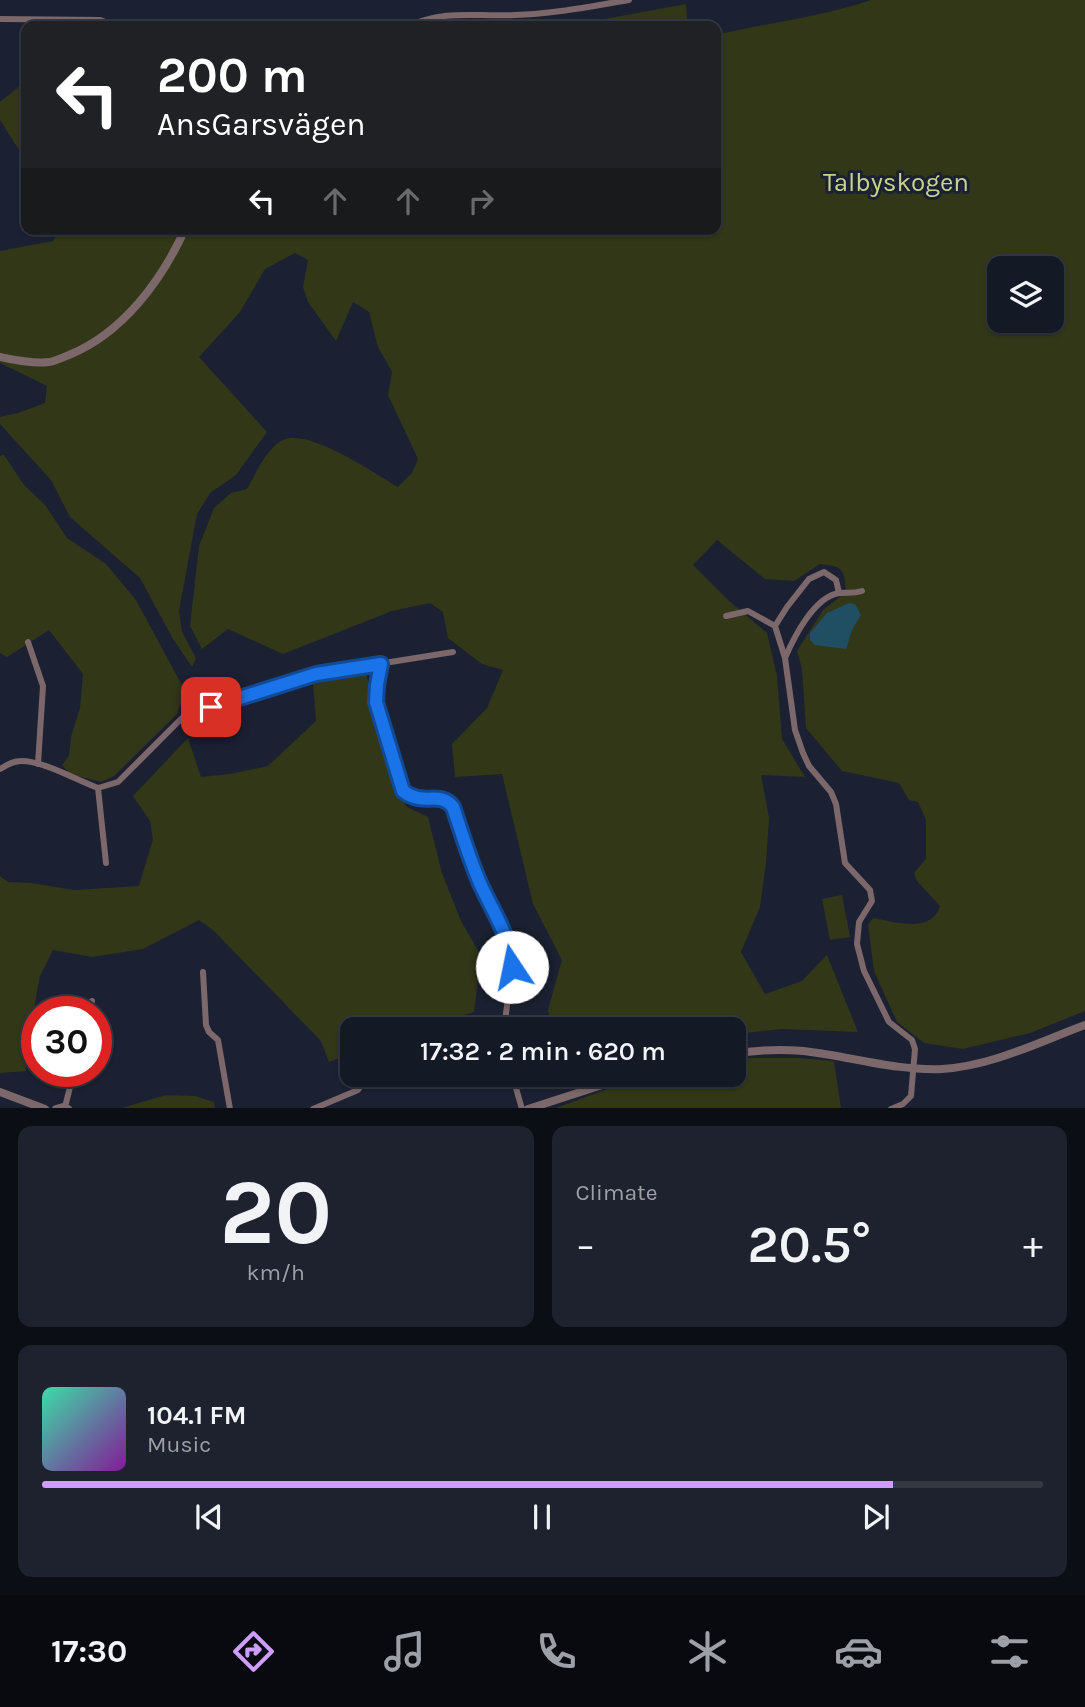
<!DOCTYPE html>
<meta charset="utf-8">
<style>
body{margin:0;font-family:Karla,sans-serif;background:#1d222e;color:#f1f3f6;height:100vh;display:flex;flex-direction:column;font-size:26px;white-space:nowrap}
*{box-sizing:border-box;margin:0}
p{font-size:23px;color:#9da0a7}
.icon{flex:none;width:38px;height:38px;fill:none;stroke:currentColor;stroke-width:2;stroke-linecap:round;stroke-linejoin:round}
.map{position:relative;height:1108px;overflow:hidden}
.panel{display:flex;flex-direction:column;gap:18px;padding:18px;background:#0b0e15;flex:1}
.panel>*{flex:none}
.banner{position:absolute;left:21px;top:21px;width:700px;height:214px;border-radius:14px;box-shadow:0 2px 5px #0004,0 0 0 2px #333843;background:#202124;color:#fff;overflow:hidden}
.buttons{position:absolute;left:987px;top:256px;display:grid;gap:14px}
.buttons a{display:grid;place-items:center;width:77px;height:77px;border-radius:14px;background:#141926;box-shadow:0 2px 5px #0004,0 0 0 2px #333843;font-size:35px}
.speed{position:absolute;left:21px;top:996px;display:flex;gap:14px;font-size:35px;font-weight:700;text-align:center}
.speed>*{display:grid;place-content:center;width:91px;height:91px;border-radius:50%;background:#141926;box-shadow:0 2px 5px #0004,0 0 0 2px #333843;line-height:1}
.speed .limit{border:10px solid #d22;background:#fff;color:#111}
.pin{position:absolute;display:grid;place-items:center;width:60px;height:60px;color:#fff;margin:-30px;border-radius:14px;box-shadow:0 4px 10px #0006}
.me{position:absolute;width:77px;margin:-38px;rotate:349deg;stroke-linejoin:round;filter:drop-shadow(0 0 5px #0008)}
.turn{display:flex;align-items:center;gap:24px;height:147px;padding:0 21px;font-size:32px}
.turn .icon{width:91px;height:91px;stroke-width:2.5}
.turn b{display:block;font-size:49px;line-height:60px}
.lanes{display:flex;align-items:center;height:66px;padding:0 21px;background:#0003;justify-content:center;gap:35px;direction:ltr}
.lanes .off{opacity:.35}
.big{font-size:52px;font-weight:600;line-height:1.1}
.panel .card{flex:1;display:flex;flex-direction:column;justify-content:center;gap:10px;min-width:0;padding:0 24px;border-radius:14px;background:#1d222e}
.panel .dial{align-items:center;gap:0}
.dial b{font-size:91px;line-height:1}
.song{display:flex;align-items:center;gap:21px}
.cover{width:84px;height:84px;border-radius:10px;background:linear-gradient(135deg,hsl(160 70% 55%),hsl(290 70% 35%))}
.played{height:7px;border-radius:4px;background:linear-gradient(90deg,#cf9dff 85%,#333843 85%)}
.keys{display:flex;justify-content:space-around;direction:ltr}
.heat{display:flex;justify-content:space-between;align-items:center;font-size:38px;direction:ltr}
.panel .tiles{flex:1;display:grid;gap:18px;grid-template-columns:1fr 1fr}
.card:last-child{grid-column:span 2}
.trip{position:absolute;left:340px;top:1017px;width:406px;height:70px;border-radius:14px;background:#141926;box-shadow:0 2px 5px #0004,0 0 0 2px #333843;font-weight:600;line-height:70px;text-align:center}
.tabs{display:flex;height:112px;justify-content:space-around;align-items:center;background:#080a0f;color:#9da0a7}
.tabs .icon{width:49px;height:49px}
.tabs .selected{color:#cf9dff}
.tabs b{font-size:32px;color:#f1f3f6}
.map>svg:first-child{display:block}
.green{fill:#323718;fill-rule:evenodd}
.water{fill:#204f63}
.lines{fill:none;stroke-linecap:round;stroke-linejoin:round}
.minor{stroke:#7c676a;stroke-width:6}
.tertiary{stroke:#7c676a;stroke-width:8}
.route-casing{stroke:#114b97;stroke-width:18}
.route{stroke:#1a73e8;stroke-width:12}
.labels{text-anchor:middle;stroke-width:6;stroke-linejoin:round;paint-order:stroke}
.park-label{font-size:26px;fill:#c6d38e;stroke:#1b2132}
</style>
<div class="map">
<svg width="1085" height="1109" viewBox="0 0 1085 1109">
<rect width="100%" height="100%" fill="#1b2132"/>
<!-- green -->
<path class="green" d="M 871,0 L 1085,0 L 1085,1011 L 1030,1033 L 963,1049 L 924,1043 L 897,1022 L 874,971 L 868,925 L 873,918 C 895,922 931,934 940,906 L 917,881 L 914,873 L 926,859 L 926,820 L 918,802 L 909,800 L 899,783 L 842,771 L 806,728 L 802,669 L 797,651 L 823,610 L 846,592 C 844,568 844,567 820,564 L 794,581 L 765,579 L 717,540 L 693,565 L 728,600 L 767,633 L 777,676 L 782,739 L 805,777 L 761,775 L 769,818 L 766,863 L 760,907 L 741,952 L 765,994 L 802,981 L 827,955 L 858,1032 L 783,1029 L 733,1034 L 733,1029 L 552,1029 L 548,1010 L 562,960 L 533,904 L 502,774 L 455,777 L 452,744 L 487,708 L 503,670 L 482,664 L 448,638 L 443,612 L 430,603 L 392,611 L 283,654 L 228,629 L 202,649 L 190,626 L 199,546 L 214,508 L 231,493 L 247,489 C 256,474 266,448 283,440 C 309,428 374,473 398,487 L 412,473 L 418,459 L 388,395 L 392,372 L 378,347 L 369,312 L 353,302 L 336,341 L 308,302 L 303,287 L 308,260 L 295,253 L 265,269 L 240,312 L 199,357 L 267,432 L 236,475 L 210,493 L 197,514 L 179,611 L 182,632 L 196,658 L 192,667 L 173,639 L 140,578 L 70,517 L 51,480 L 0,424 L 0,417 L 18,413 L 45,403 L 47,386 L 0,363 L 0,251 L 53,241 L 61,229 L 716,229 L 716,35 C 767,23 821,17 871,0 ZM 999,268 L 1052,268 L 1052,320 L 999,320 Z
M 686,4 L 687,26 L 567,26 Z
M 26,81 L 26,161 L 0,120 L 0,102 Z
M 4,455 L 24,485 L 45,505 L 67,538 L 106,564 L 136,600 L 185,691 L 177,714 L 114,776 L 101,782 L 70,774 L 62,765 L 69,756 L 71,737 L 80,708 L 83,674 L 49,630 L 7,657 L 0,653 L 0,456 Z
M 366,673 L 391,780 L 407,807 L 428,817 L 442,873 L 461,921 L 481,956 L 474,1012 L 422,1029 L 352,1029 L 352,1053 L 329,1062 L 321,1041 L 214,931 L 199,920 L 143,949 L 92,957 L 53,950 L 40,976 L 27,1046 L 26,1071 L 0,1073 L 0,876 L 8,882 L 31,883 L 74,890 L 139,886 L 153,839 L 150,821 L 133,796 L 188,738 L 201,777 L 230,774 L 268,766 L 316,721 L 313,684 Z
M 842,895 L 850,937 L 830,940 L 822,899 Z
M 750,1058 L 799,1058 L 834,1061 L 841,1108 L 556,1108 L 635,1079 L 656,1075 L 733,1074 L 733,1060 Z
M 166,1095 L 195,1096 L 214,1102 L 215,1108 L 122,1108 Z"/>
<!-- water -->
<path class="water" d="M 849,603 L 855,604 L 861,615 L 852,630 L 846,649 L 815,645 L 810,640 L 810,633 L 827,613 Z"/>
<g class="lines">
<!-- minor -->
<path class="minor" d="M 0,19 L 100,20 L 117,26
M 408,26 C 448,9 473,17 515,15 C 553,14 592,6 629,0
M 839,593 L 836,580 L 824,572 L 809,579 L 787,607 L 775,626 L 785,658 L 795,730 L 803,753 L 809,766 L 831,792 L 836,804 L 845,863 L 870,890 L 872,901 L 859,922 L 857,944 L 864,971 L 889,1022 L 912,1040 L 915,1049 L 911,1096 L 903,1104 L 891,1109
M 726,616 L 748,611 L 775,626
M 28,642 L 43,686 L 38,764
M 785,658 C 794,637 814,597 839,593 C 848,592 852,594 862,591
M 381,664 L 376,702 L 403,791 C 422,807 440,791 453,807 L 479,880 L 504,930 L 511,948 L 512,967 L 504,1029
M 0,769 C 7,765 13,761 21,761 C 44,761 76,780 98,788 L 118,782 L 185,715 L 316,674 L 453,652
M 98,788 L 106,863
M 203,972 L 206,1025 L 209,1032 L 218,1040 L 230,1109
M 89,1012 L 92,1001
M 512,1074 L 522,1109
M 65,1107 L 74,1071
M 313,1109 L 358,1090 L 363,1082"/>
<!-- tertiary -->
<path class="tertiary" d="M 0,357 C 15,360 33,364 49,362 C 56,361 63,357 69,355 C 123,333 162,280 185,229
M 733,1054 C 756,1050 780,1049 803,1051 C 849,1056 895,1071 942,1069 C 992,1066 1039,1042 1085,1025
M 0,1092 L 45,1109
M 56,1109 L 63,1107 L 68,1109
M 528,1109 L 636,1074"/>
</g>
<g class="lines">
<defs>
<path id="route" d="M 211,707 L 316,674 L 381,664 L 377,685 L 376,702 L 403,791 C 423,807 440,790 453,807 C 461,831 469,857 479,881 C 492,911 510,934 512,967"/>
</defs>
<!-- route casing -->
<use href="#route" class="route-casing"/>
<!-- route -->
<use href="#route" class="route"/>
</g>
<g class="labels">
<!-- park labels -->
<g class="park-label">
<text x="896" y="191">Talbyskogen</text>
</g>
</g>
</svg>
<div class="buttons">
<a><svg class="icon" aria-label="layers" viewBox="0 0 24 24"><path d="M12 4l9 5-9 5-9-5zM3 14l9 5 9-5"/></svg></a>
</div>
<div class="speed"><div class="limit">30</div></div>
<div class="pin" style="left:211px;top:707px;background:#d93025"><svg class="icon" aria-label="arrive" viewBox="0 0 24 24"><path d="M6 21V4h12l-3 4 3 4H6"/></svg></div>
<svg class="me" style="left:512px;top:967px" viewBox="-20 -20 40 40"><circle r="19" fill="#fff"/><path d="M0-13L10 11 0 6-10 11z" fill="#1a73e8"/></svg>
<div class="trip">17:32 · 2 min · 620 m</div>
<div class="banner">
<div class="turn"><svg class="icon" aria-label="left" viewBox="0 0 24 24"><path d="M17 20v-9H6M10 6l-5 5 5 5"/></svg><div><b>200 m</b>AnsGarsvägen</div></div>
<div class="lanes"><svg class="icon" aria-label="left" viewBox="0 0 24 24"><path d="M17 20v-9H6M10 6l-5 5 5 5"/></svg><svg class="icon off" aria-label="ahead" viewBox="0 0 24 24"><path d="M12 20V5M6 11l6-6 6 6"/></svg><svg class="icon off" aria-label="ahead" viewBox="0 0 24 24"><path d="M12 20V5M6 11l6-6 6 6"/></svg><svg class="icon off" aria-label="right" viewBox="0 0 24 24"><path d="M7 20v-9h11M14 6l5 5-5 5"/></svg></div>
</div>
</div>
<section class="panel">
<div class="tiles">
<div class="card dial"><b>20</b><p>km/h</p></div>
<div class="card"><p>Climate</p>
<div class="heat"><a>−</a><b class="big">20.5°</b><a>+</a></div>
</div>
<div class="card">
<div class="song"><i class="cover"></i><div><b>104.1 FM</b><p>Music</p></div></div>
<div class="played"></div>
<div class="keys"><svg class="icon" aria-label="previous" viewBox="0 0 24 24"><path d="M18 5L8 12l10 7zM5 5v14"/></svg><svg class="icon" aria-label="pause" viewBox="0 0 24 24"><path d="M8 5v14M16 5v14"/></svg><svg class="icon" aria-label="next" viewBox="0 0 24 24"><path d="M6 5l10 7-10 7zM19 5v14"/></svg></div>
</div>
</div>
</section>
<nav class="tabs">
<b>17:30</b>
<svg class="icon selected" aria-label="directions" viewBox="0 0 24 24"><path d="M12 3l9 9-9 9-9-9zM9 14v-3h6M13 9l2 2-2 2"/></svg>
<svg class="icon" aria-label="music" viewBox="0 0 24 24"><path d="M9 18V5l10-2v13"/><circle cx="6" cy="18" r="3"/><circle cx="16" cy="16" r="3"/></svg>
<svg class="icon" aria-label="phone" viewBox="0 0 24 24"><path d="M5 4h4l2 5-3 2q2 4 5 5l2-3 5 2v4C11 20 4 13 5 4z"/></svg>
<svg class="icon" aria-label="climate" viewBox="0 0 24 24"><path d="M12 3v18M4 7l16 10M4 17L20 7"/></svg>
<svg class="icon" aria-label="car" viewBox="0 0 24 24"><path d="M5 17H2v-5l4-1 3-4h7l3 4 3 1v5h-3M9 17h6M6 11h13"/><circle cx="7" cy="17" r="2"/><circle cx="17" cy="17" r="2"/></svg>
<svg class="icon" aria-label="filters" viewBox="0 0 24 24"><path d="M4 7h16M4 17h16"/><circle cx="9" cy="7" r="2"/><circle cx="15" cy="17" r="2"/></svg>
</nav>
